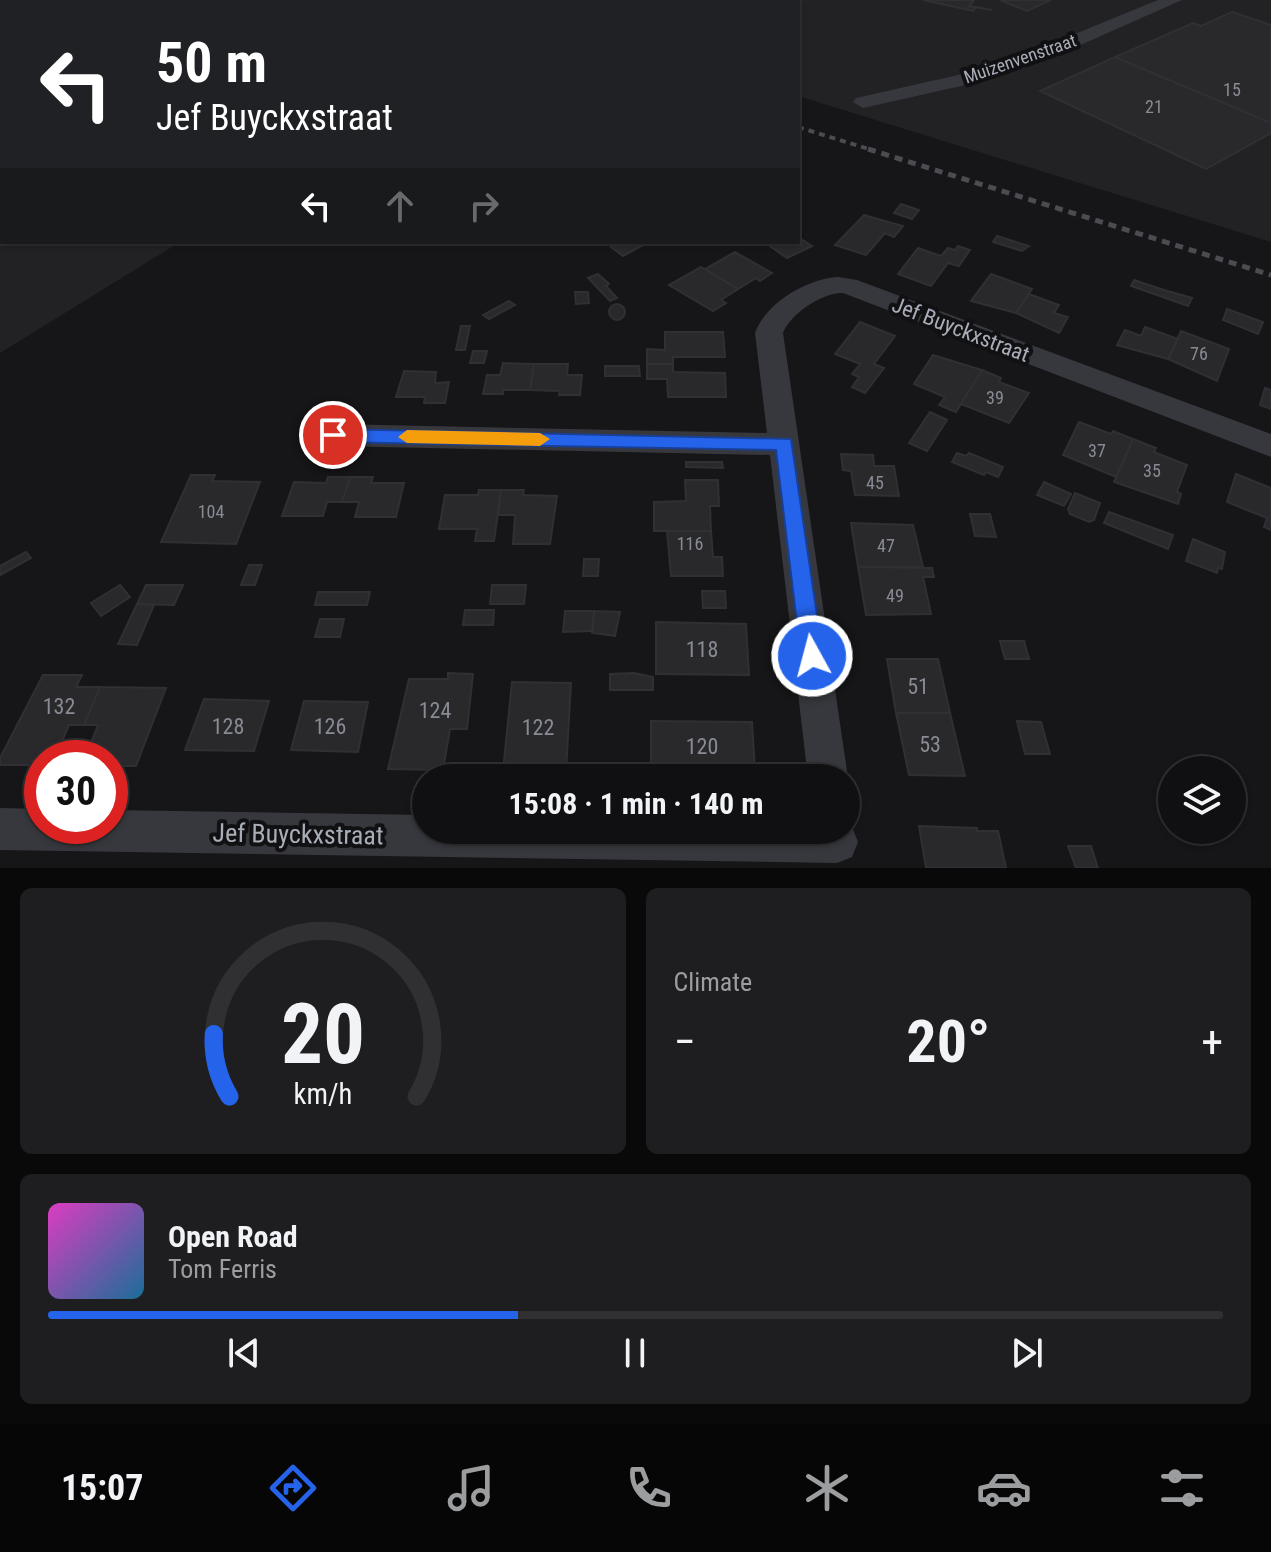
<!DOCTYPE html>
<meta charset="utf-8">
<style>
body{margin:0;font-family:"Roboto Condensed",sans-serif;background:#1e1e20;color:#f1f3f6;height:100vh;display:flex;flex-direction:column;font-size:30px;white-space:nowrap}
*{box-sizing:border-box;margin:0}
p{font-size:26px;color:#9c9d9f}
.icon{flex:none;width:44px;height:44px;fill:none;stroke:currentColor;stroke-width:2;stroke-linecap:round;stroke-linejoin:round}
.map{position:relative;height:868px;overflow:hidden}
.panel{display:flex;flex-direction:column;gap:20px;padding:20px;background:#09090a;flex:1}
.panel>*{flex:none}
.banner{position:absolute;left:0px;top:0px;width:800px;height:244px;box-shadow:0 2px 6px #0004,0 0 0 2px #303032;background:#202124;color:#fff;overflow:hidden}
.tools{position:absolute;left:1158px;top:756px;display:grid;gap:16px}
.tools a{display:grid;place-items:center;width:88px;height:88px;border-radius:50%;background:#101012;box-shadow:0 2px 6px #0004,0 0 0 2px #303032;font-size:40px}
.speed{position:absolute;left:24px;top:740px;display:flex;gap:16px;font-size:40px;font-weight:700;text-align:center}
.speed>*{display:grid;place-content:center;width:104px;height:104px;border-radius:50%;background:#101012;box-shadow:0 2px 6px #0004,0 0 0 2px #303032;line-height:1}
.speed .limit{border:12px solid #d22;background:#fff;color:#111}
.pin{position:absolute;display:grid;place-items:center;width:68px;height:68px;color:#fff;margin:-34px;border:4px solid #fff;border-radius:50%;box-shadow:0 2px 8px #0007}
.me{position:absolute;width:88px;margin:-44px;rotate:353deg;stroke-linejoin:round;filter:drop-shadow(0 0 6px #0008)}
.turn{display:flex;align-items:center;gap:28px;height:168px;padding:0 24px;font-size:36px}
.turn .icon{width:104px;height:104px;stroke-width:2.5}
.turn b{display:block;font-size:56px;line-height:68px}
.lanes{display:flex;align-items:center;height:76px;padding:0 24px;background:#0003;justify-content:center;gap:40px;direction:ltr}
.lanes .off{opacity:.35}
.big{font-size:60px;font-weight:700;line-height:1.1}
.panel .card{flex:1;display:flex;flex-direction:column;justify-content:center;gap:12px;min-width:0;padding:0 28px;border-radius:12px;background:#1e1e20}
.panel .dial{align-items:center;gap:0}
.dial svg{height:208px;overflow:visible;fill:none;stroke:#303032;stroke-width:7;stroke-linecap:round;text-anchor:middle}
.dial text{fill:#f1f3f6;stroke:none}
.song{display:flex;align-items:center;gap:24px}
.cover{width:96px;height:96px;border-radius:12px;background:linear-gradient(135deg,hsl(310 70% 55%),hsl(200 70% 35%))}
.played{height:8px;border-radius:4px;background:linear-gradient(90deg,#2563eb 40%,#303032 40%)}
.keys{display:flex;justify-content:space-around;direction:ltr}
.heat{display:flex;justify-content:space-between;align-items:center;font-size:44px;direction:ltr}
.panel .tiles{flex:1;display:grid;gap:20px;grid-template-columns:1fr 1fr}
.card:last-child{grid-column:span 2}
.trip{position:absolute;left:412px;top:764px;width:448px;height:80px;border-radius:40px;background:#101012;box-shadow:0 2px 6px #0004,0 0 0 2px #303032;font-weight:700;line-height:80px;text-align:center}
.dock{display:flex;height:128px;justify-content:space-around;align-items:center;background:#060607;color:#9c9d9f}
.dock .icon{width:56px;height:56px}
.dock .on{color:#2563eb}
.dock b{font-size:36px;color:#f1f3f6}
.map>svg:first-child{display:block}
.built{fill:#222225}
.building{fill:#29292c;stroke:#303034;stroke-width:2}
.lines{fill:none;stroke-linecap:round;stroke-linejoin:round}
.lane{fill:#37383d;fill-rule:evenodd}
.street{fill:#37383d;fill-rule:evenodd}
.rail-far1{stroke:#4a4c52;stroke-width:4;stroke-dasharray:6 5;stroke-linecap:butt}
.rail{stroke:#4a4c52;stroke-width:5;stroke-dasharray:8 6;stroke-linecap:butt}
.route{fill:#2563eb;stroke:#184099;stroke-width:2}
.slow{fill:#f59e0b}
.labels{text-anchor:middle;stroke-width:8;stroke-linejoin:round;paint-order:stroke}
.far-street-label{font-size:18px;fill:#a8adb8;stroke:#111113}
.number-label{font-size:18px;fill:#888b94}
.street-label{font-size:22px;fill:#a8adb8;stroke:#111113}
.near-number-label{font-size:22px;fill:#888b94}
.near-street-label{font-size:26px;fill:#a8adb8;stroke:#111113}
</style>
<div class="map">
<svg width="1271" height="868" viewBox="0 0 1271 868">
<rect width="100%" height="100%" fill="#161618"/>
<!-- built -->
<path class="built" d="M 0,0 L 234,2 L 2,2 L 2,242 L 180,242 L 0,353 Z
M 464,0 L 1271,0 L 1271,242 L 798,96 L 798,2 Z"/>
<!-- building -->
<path class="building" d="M 0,0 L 178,2 L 2,2 L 0,219 Z
M 923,0 L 974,0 L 969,6 L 992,10 L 976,7 L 973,11 Z
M 1000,0 L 1051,0 L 1027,11 Z
M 1232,12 L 1271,25 L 1271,123 L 1115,57 L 1193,23 L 1201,26 Z
M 1115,57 L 1271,123 L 1271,133 L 1206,169 L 1040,91 Z
M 901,204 L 919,210 L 912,219 L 894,213 Z
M 864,215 L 903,226 L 894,237 L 885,233 L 866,255 L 835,245 Z
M 997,236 L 1029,246 L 1022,251 L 993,242 Z
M 798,237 L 812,246 L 787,258 L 764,242 L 798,242 Z
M 622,242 L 646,242 L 647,243 L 623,256 L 611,247 Z
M 958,246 L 970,250 L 959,266 L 948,263 L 931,286 L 898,274 L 918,248 L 941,256 L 948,248 L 955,250 Z
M 735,252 L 772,273 L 760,281 L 756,278 L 738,289 L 705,269 Z
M 701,267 L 738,289 L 721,300 L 726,303 L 713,311 L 669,285 Z
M 598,274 L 609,284 L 606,286 L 617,298 L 610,301 L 588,278 Z
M 991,274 L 1032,289 L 1016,313 L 971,301 Z
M 1134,280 L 1164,290 L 1192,298 L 1188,306 L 1131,286 Z
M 575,292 L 588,292 L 589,303 L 576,304 Z
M 1029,294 L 1059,305 L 1054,313 L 1068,317 L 1059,333 L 1016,313 Z
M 509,301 L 515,305 L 489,319 L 483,315 Z
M609 312a8 8 0 1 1 16 0a8 8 0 1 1-16 0Z
M 1227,309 L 1263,322 L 1258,334 L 1223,320 Z
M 860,322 L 895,336 L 874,364 L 884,368 L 865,393 L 852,387 L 859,377 L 852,374 L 860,364 L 835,354 Z
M 461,326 L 470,326 L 465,350 L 456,350 Z
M 1145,327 L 1178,339 L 1168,359 L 1117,345 L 1125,330 L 1141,336 Z
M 1181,331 L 1229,349 L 1217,381 L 1168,359 Z
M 665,332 L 723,332 L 725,357 L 673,357 L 673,364 L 647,364 L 647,349 L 665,350 Z
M 473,351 L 487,351 L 484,363 L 470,363 Z
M 933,355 L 982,370 L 956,412 L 939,405 L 945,397 L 914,384 Z
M 503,363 L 534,364 L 530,390 L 503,390 L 503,394 L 483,394 L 487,375 L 500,375 Z
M 534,364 L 568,364 L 567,375 L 582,375 L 580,395 L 559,395 L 560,391 L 530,390 Z
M 647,364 L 673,364 L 673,372 L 725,373 L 726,397 L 668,397 L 667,379 L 647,379 Z
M 605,366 L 639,366 L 640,376 L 605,376 Z
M 982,370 L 1001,378 L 999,382 L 1029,393 L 1009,423 L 961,404 Z
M 404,371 L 436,372 L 435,383 L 449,382 L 445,403 L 424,403 L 425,397 L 396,397 Z
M 1265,388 L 1271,390 L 1271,409 L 1260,405 Z
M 930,412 L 947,420 L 927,451 L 909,443 Z
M 1079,422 L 1111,434 L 1113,431 L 1133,439 L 1116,477 L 1063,455 Z
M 1133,439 L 1156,448 L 1154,452 L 1187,465 L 1177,492 L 1181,494 L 1178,504 L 1114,482 Z
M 957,453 L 966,456 L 969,453 L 1003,467 L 998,477 L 986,472 L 984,475 L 952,462 Z
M 841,454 L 873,455 L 874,466 L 894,466 L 899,496 L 855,495 L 851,471 L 843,470 Z
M 686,462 L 722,462 L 723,468 L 686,467 Z
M 1236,474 L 1271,488 L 1271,530 L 1264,527 L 1267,518 L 1227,502 Z
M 191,475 L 215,475 L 212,481 L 260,482 L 236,544 L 161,542 Z
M 328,477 L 350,477 L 342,502 L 327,502 L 323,516 L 282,516 L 294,482 L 326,483 Z
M 350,477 L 373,477 L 371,483 L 404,483 L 396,517 L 355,517 L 359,502 L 342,502 Z
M 685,480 L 718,480 L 719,506 L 710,506 L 711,531 L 654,531 L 654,502 L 686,501 Z
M 1044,482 L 1071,494 L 1064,506 L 1037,495 Z
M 479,490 L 501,490 L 494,541 L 475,541 L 477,529 L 439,529 L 445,495 L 478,495 Z
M 501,490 L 524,490 L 523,495 L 557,496 L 550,544 L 513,544 L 515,515 L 498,515 Z
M 1075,493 L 1100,503 L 1094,520 L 1089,522 L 1070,514 L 1068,509 Z
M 1109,512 L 1173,535 L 1168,549 L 1104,523 Z
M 970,514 L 990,514 L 996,537 L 975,536 Z
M 851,523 L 913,525 L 923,567 L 858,567 Z
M 667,531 L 711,531 L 713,557 L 722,557 L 723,576 L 671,576 Z
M 1193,539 L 1225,552 L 1222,569 L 1218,568 L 1217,573 L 1186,561 Z
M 26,552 L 31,558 L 0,575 L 0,566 Z
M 584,559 L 599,559 L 598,576 L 583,576 Z
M 249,565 L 262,565 L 255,585 L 241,585 Z
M 858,567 L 932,568 L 934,577 L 923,577 L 931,614 L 866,615 Z
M 120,585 L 130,597 L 101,616 L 91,603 Z
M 146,585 L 183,585 L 174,605 L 137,604 Z
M 492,585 L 526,585 L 524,604 L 490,604 Z
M 702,591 L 725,591 L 726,608 L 703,608 Z
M 318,592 L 370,592 L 367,605 L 315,605 Z
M 137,604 L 154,605 L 137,645 L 118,644 Z
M 465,610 L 494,610 L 493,625 L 463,625 Z
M 565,611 L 594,611 L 593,631 L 563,632 Z
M 594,611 L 620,612 L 615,636 L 592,633 Z
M 320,619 L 344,619 L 340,637 L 315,637 Z
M 656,622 L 746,624 L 749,675 L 656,674 Z
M 1000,641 L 1024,641 L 1029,659 L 1005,659 Z
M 887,659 L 938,659 L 950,713 L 896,713 Z
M 448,673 L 473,674 L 467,729 L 450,729 L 443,770 L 388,769 L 409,679 L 448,679 Z
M 634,673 L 653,677 L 653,690 L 610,690 L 610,674 Z
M 43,675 L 82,675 L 76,687 L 100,687 L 84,725 L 69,725 L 55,758 L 42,758 L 42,765 L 0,765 L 0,758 Z
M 512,682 L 571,683 L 566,771 L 503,771 Z
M 100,687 L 166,688 L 136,766 L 110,766 L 110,758 L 85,758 L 98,725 L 84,725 Z
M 204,699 L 269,701 L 254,751 L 185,750 Z
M 304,701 L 368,702 L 358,752 L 291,750 Z
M 896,713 L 950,713 L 965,776 L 909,775 Z
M 651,721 L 752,722 L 755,771 L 651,770 Z
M 1017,721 L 1041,722 L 1050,754 L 1025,754 Z
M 919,826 L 977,828 L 977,831 L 998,831 L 1006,868 L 926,868 Z
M 1068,846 L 1091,846 L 1098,868 L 1076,868 Z"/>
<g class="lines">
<!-- lane -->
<path class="lane" d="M 191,0 L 203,0 L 205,2 L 193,2 Z
M 650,0 L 665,0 L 667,2 L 652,2 Z"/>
<!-- street -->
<path class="street" d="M 1158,0 L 1182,0 L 1067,51 L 970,84 L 863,108 L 853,102 L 856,98 L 958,75 L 1053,43 Z
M 838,277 L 857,280 L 1271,434 L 1271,457 L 843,293 C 823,292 790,314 783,333 L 848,778 L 846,783 L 846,778 L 808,778 L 770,455 L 333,446 L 322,443 L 318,435 L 322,427 L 333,424 L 767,433 L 755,333 C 766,303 806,279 838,277 Z
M 0,808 L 42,809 L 42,826 L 110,826 L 110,810 L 426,815 L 426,830 L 846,830 L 846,825 L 852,827 L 858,842 L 852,857 L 837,863 L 0,850 Z"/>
<!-- rail-far1 -->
<path class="rail-far1" d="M 390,0 L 397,2
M 798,127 L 875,151"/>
<!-- rail -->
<path class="rail" d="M 868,149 L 1271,275"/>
</g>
<!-- route -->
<path class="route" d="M 333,429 L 791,439 L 823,656 L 820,663 L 812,666 L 804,663 L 801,656 L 776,450 L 333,442 L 324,435 Z"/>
<!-- slow -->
<path class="slow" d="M 407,430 L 540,433 L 550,439 L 540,446 L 407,443 L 398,437 Z"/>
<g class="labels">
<!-- far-street labels -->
<g class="far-street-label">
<text transform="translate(1020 59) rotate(-19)" y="6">Muizenvenstraat</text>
</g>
<!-- number labels -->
<g class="number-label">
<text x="1232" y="96">15</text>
<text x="1154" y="113">21</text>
<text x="1199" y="360">76</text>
<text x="995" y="404">39</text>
<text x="1097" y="457">37</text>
<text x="1152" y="477">35</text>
<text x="875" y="489">45</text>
<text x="211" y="518">104</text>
<text x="690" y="550">116</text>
<text x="886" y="552">47</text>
<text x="895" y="602">49</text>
</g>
<!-- street labels -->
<g class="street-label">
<text transform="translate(961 329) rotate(21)" y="8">Jef Buyckxstraat</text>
</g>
<!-- near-number labels -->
<g class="near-number-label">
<text x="702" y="657">118</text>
<text x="918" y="694">51</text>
<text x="59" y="714">132</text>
<text x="435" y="718">124</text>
<text x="228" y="734">128</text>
<text x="330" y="734">126</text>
<text x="538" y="735">122</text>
<text x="930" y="752">53</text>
<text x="702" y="754">120</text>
</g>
<!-- near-street labels -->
<g class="near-street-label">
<text transform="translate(298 834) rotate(1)" y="9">Jef Buyckxstraat</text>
</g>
</g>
</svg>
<div class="tools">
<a><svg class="icon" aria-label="layers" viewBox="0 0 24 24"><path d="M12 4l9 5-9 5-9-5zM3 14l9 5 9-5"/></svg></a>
</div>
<div class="speed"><div class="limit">30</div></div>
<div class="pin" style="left:333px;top:435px;background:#d93025"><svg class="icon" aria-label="arrive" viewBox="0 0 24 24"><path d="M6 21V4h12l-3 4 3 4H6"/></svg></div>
<svg class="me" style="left:812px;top:656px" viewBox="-20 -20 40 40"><circle r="17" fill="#2563eb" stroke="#fff" stroke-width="3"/><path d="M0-11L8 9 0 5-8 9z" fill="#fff"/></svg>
<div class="trip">15:08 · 1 min · 140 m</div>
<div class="banner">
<div class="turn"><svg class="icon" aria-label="left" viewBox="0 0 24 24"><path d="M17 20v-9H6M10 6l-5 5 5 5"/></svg><div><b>50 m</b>Jef Buyckxstraat</div></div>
<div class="lanes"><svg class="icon" aria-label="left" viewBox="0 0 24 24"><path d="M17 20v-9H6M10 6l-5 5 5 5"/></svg><svg class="icon off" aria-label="ahead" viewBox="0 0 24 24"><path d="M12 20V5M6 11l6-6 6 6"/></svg><svg class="icon off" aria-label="right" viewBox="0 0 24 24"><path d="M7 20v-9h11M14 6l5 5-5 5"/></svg></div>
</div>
</div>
<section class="panel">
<div class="tiles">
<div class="card dial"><svg viewBox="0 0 100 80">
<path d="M14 69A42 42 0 1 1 86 69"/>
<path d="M14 69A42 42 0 0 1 8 45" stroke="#2563eb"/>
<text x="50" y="56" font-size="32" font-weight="700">20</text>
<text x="50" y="72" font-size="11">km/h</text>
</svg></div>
<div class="card"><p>Climate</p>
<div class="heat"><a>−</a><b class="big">20°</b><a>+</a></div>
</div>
<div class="card">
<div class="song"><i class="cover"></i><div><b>Open Road</b><p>Tom Ferris</p></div></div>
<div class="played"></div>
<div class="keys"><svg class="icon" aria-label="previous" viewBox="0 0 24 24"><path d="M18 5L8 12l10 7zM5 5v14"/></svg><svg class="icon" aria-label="pause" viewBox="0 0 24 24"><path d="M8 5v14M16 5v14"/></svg><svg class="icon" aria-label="next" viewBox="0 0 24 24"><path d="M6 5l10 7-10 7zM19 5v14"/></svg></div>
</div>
</div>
</section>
<nav class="dock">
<b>15:07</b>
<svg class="icon on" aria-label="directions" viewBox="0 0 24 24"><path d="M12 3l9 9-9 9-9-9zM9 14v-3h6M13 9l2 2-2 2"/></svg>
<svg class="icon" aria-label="music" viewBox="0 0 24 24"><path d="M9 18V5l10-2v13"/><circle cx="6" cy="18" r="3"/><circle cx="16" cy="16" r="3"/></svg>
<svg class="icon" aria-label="phone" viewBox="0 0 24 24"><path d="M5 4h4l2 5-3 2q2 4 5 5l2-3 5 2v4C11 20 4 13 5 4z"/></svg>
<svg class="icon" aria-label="climate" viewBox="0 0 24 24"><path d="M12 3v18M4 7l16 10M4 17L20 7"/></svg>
<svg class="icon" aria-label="car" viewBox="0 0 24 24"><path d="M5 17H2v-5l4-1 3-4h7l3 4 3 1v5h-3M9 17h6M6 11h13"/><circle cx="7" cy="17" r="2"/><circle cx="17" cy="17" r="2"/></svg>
<svg class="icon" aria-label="filters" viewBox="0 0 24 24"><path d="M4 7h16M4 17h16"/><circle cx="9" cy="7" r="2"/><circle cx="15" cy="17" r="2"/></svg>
</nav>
